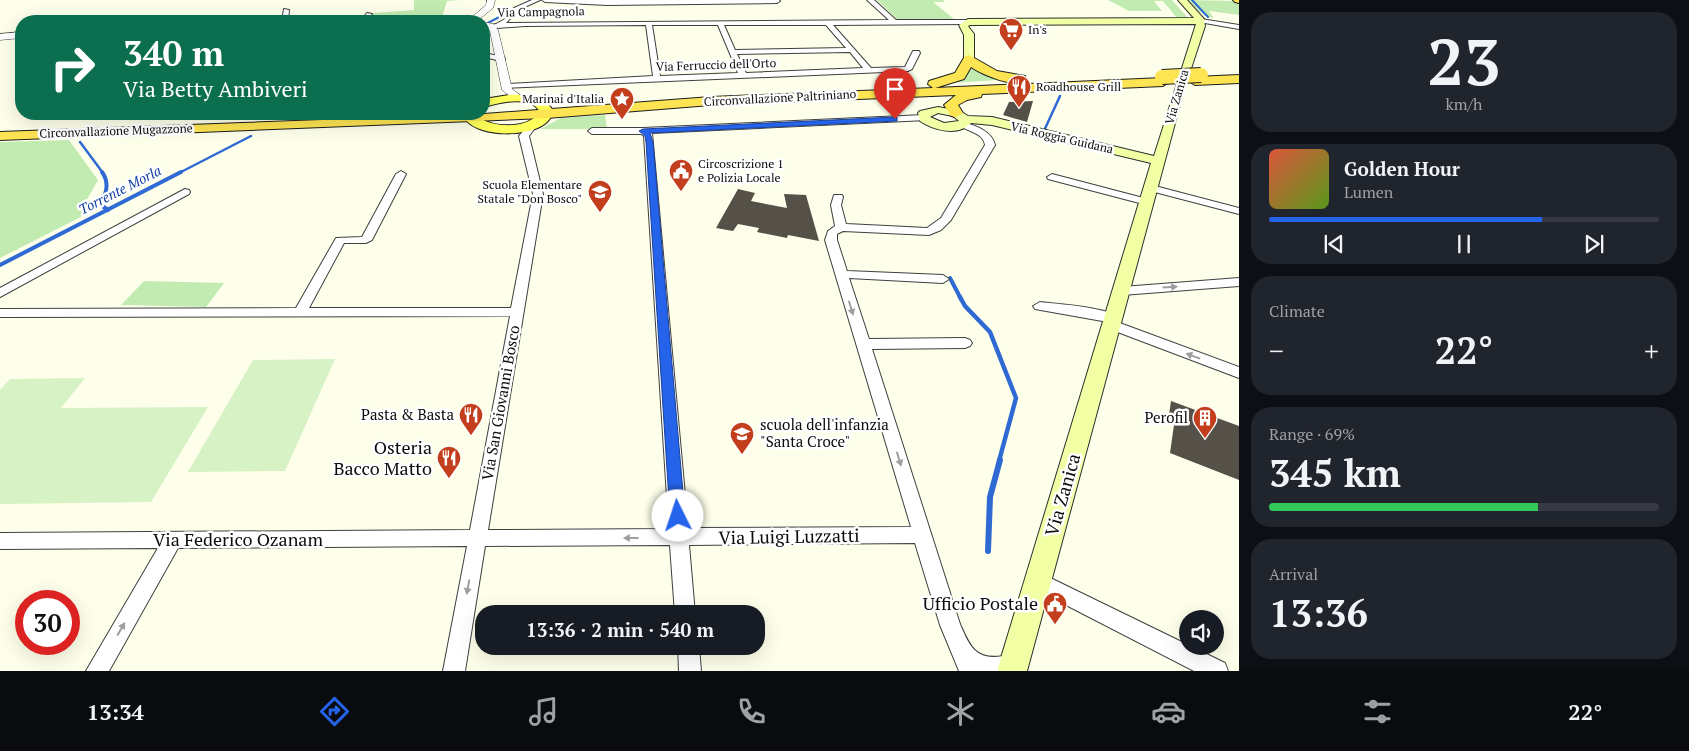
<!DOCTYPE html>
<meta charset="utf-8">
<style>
body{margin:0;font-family:"PT Serif",serif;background:#20242c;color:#f1f3f6;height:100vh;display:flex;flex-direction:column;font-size:19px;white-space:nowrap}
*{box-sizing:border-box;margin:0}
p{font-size:16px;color:#9ea1a6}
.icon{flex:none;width:28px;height:28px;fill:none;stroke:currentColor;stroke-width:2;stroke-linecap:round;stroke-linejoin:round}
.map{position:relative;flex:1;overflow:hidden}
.panel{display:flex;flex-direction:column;gap:12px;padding:12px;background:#0d0f14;width:450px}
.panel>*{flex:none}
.hud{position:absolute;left:15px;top:15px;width:475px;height:105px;border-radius:20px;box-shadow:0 5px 20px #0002;background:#0b6e4f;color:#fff;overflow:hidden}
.controls{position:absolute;left:1179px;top:610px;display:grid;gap:10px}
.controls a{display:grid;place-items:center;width:45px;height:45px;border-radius:50%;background:#171b24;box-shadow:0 5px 20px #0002;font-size:25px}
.speed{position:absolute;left:15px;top:590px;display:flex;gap:10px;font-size:25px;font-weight:700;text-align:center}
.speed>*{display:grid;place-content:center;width:65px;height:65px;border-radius:50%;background:#171b24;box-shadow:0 5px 20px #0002;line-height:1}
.speed .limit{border:8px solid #d22;background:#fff;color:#111}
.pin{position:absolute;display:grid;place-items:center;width:42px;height:42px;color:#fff;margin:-51px -21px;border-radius:50% 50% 50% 0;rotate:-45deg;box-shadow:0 0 5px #0007}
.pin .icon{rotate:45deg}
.me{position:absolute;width:55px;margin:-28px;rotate:356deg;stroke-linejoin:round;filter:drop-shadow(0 0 4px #0008)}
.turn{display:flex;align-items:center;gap:18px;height:105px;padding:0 25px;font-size:22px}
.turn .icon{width:65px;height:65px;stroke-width:2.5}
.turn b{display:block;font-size:35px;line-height:42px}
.big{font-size:38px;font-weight:700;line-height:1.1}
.panel .tile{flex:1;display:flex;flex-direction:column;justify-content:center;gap:8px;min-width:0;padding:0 18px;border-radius:20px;background:#20242c}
.panel .dial{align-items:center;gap:0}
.dial b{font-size:65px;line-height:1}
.song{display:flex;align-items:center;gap:15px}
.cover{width:60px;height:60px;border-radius:8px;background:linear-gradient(135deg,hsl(10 70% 55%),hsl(90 70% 35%))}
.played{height:5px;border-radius:2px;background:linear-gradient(90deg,#2563eb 70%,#363941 70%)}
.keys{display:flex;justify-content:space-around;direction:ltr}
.heat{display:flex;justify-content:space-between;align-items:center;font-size:28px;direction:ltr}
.charge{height:8px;border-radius:4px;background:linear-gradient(90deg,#34c759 69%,#363941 0)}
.trip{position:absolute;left:475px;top:605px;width:290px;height:50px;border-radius:20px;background:#171b24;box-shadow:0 5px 20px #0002;font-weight:700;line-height:50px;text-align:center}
.dock{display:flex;height:80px;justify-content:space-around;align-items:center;background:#090b0e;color:#9ea1a6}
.dock .icon{width:35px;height:35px}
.dock .current{color:#2563eb}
.dock b{font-size:22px;color:#f1f3f6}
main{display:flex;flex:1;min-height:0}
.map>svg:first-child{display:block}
.green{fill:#c2ebb2}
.pitch{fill:#d7f2c5}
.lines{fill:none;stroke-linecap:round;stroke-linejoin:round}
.stream-far4{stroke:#2f69d4;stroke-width:2}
.stream-far3{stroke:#2f69d4;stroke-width:2.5}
.stream-far2{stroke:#2f69d4;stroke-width:4}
.stream-far1{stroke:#2f69d4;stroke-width:4.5}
.stream{stroke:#2f69d4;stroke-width:6}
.building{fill:#555048}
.minor-casing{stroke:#3f3f3f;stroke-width:2}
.tertiary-casing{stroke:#3f3f3f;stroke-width:1}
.secondary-casing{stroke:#2e2e2e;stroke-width:2}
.primary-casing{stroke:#1d1d1d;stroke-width:2}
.trunk-casing{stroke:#1d1d1d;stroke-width:2}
.minor{fill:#fff;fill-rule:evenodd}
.tertiary{fill:#fff;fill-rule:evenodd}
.secondary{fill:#f3ffa5;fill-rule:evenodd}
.primary{fill:#feff5a;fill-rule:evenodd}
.trunk{fill:#fde452;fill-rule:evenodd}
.trunk-bridge-far1-casing{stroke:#1d1d1d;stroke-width:12;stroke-linecap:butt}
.trunk-bridge-casing{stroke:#1d1d1d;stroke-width:16;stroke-linecap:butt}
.trunk-bridge-far1{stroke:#fde452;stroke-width:11}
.trunk-bridge{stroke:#fde452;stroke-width:14}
.oneway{fill:#9e9e9e}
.route{fill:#2563eb;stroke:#184099}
.labels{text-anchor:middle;stroke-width:5;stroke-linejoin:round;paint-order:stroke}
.far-street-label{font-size:12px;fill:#0c0c0c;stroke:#fff}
.far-poi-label{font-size:12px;fill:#0c0c0c;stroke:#fff;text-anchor:start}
.far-water-label{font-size:14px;font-style:italic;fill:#0f3ea3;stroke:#fff}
.street-label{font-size:15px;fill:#0c0c0c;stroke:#fff}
.poi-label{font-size:15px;fill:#0c0c0c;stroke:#fff;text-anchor:end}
.near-poi-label{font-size:18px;fill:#0c0c0c;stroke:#fff;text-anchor:end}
.near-street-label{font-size:18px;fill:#0c0c0c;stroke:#fff}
</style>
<main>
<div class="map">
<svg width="1239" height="671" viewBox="0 0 1239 671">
<rect width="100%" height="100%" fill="#feffea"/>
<!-- green -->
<path class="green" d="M 414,0 L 461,0 L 447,1 L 441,21 L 368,21 L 373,13 L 414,10 Z
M 877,0 L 943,0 L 945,2 L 933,2 L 954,19 L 898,20 Z
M 1108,0 L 1172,0 L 1188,18 L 1177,18 L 1163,1 L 1154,1 L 1162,11 L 1129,11 Z
M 1188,0 L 1239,1 L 1239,15 L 1209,11 L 1214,18 C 1201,16 1196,8 1188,0 Z
M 968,65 L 1012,79 L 952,83 L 965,76 Z
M 605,115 L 607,129 L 540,129 L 561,118 Z
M 69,140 L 98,180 L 85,203 L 81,217 L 0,258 L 0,142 Z
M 144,281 L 224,283 L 206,307 L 121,305 Z"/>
<!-- pitch -->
<path class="pitch" d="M 335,359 L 285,471 L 188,472 L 253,360 Z
M 85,378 L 61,408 L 208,407 L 151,502 L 0,504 L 0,390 L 10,379 Z"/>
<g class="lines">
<!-- stream-far4 -->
<path class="stream-far4" d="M 1192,0 L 1208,17
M 1041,22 L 1046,34
M 484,25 L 532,0"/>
<!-- stream-far3 -->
<path class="stream-far3" d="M 1043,133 L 1060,96
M 80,142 L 103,173
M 179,173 L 251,136"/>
<!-- stream-far2 -->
<path class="stream-far2" d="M 102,172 C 110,183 106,193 101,205 L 108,210
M 0,265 L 181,172
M 950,278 L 961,299"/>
<!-- stream-far1 -->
<path class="stream-far1" d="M 960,297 L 965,306 L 990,332 L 1016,398 L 999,461"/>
<!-- stream -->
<path class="stream" d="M 988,551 L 990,497 L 1000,460"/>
</g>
<!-- building -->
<path class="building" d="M 1033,101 L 1027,122 L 1003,115 L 1009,102 Z
M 738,189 L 755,193 L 751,201 L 787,208 L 784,194 L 806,195 L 819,241 L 788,235 L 787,238 L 757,232 L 759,228 L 738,224 L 733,231 L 716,228 Z
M 1171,401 L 1239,426 L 1239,480 L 1170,453 L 1175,418 L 1169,415 Z"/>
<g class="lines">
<defs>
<path id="minor" d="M 532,0 L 540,0 L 518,10 L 506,23 L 889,20 L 867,0 L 874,0 L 896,20 L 968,20 L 971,22 L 968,24 L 833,25 L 871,68 L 905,67 L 913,51 L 919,51 L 920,53 L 912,69 L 908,71 L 504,88 L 504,84 L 507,84 L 653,76 L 646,25 L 525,26 L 497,28 L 487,26 L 496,24 L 505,19 L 514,8 ZM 652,25 L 718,25 L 738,73 L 660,76 ZM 724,25 L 826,25 L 846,48 L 735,50 ZM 850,52 L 863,68 L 746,73 L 737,54 Z
M 542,0 L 779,0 L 780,1 L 777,3 L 607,5 L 545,2 Z
M 284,9 L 289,10 L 288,21 L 282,21 Z
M 367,13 L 372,14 L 367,21 L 361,21 Z
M 1201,19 L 1239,25 L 1239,29 L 1199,22 L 1198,21 Z
M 484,53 L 504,57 L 505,59 L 501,61 L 484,57 Z
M 924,115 L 928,118 L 927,120 L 652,133 L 688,528 L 911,527 L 825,240 L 828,231 L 835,226 L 831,205 L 834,195 L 842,195 L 843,197 L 841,205 L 846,224 L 927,228 L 941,218 L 985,145 C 983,132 967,132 959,125 L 963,122 C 976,126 992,131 995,145 L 951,220 L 941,230 L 929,235 L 843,231 L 837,234 L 837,240 L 847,271 L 943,275 L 949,279 L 943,283 L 849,278 L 869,339 L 965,338 L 970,340 L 972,343 L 970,346 L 965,348 L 872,349 L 960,624 C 969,645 975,661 1003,656 C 1011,654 1013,652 1022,655 L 1025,663 L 1022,671 L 959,671 L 940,625 L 915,543 L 689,545 L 695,614 L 675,614 L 670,545 L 485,546 L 465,671 L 443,671 L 467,546 L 178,548 L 109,671 L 86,671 L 158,548 L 0,549 L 0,533 L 470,530 L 510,316 L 0,317 L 0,309 L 296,308 L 336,238 L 362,237 L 396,174 L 401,171 L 406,174 L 372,240 L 366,243 L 344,243 L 309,308 L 511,308 L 533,194 L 519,136 L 531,122 L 534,121 L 538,124 L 529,136 L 543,194 L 488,530 L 669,529 L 644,136 L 641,134 L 592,134 L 588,131 L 592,128 L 643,128 Z
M 1052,174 L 1151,200 L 1152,202 L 1147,205 L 1048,179 L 1047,177 Z
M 1151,185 L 1239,208 L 1239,214 L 1147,190 L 1146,188 L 1147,186 Z
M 185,189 L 189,190 L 190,192 L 189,194 L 0,297 L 0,288 Z
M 1239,278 L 1239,286 L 1122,295 L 1116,291 L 1122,287 Z
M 1040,302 C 1056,304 1111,307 1120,319 L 1117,322 L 1239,367 L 1239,378 L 1107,328 L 1105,325 L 1108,322 L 1035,309 L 1033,306 Z
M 1038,572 L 1225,663 L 1228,671 L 1194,671 L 1031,587 L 1028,581 L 1031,575 Z
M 678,646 L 699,646 L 701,671 L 679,671 Z"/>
<path id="tertiary" d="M 487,0 L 495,0 L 493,8 L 477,21 L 471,21 L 471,18 L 486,5 Z
M 484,22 L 493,24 L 498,30 L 512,89 L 524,98 L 523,100 L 515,100 L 502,90 L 490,31 L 484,27 Z
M 21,32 L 21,38 L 0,40 L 0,34 Z"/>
<path id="secondary" d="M 1178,0 L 1187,0 L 1204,19 L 1205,26 L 1184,90 L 1027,671 L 997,671 L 1151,163 L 992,125 L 971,123 C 958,137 933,130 920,121 L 918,113 L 920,111 L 938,107 L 960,111 L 968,116 L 992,117 L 1154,156 L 1196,24 L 970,25 L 968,26 L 974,34 L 974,59 L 969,62 L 964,59 L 964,35 L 959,25 L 968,19 L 1194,18 ZM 938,113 L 953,116 L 959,121 L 944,123 L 930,117 Z"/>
<path id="primary" d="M 509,95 C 527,94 544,95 554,112 C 552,115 550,119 547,122 C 532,137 480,138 466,120 L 466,114 L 478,114 L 479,118 C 496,128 528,129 540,112 C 531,94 499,103 484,107 L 484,99 Z"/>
<path id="trunk" d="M 1233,0 L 1239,0 L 1239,3 L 1235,2 Z
M 969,55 L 997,71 L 1025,76 L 1026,79 C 1017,90 981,74 971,67 L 964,79 L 935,88 L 1163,78 L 1169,82 L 1163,86 L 982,94 L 981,97 L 967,100 L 958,105 L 963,113 L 956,117 L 951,116 L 944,105 L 956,95 L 711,105 L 547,118 L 0,140 L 0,132 L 484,114 L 711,97 L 933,88 L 928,84 L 929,81 L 955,73 L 965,56 Z
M 1239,75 L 1239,83 L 1195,85 L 1189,81 L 1195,77 Z"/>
</defs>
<!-- minor casing -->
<use href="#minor" class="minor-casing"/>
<!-- tertiary casing -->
<use href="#tertiary" class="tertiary-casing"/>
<!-- secondary casing -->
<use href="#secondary" class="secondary-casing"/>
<!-- primary casing -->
<use href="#primary" class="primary-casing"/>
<!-- trunk casing -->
<use href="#trunk" class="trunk-casing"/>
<!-- minor -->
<use href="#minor" class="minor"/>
<!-- tertiary -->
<use href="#tertiary" class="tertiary"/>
<!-- secondary -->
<use href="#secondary" class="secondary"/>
<!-- primary -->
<use href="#primary" class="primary"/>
<!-- trunk -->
<use href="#trunk" class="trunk"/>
<defs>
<path id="trunk-bridge-far1" d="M 1185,76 L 1201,75"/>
<path id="trunk-bridge" d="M 1162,77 L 1201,75"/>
</defs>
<!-- trunk-bridge-far1 casing -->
<use href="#trunk-bridge-far1" class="trunk-bridge-far1-casing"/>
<!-- trunk-bridge casing -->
<use href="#trunk-bridge" class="trunk-bridge-casing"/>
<!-- trunk-bridge-far1 -->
<use href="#trunk-bridge-far1" class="trunk-bridge-far1"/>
<!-- trunk-bridge -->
<use href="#trunk-bridge" class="trunk-bridge"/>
</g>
<!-- one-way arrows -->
<defs><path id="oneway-solid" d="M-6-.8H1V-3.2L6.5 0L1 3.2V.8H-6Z" transform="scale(1.25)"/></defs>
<g class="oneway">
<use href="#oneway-solid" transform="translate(1170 287) rotate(-4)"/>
<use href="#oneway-solid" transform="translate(851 308) rotate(73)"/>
<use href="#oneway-solid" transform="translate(1193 356) rotate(-160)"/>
<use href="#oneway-solid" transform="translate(899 459) rotate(73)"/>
<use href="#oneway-solid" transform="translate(631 538) rotate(180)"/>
<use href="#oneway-solid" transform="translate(468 587) rotate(100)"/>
<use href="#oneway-solid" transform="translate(121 629) rotate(-60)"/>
</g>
<!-- route -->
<path class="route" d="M 895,117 L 897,117 L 897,121 L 650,133 L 653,142 L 685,516 L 683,521 L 678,522 L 673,521 L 670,516 L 646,142 L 645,136 L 639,131 L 643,129 Z"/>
<!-- icons -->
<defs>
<symbol id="supermarket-pin" viewBox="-11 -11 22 30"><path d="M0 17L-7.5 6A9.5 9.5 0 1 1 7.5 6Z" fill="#c23e1d" stroke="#fff"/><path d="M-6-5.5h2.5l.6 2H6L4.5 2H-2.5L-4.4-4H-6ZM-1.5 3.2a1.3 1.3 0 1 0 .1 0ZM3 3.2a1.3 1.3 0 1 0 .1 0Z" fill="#fff"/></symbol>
<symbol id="restaurant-pin" viewBox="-11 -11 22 30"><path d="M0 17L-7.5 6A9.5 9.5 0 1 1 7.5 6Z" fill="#c23e1d" stroke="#fff"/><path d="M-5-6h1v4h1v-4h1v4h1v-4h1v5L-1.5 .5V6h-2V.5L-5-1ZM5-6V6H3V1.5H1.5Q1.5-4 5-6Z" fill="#fff"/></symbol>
<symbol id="sight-pin" viewBox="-11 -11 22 30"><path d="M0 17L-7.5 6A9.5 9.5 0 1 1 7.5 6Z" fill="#c23e1d" stroke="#fff"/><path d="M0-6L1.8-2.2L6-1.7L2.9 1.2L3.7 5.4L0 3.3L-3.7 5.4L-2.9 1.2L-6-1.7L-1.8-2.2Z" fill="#fff"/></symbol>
<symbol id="civic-pin" viewBox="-11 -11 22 30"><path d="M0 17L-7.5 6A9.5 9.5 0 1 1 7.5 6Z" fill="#c23e1d" stroke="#fff"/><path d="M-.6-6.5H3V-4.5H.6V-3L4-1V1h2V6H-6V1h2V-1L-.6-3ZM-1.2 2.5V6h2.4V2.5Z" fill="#fff"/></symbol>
<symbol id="school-pin" viewBox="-11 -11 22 30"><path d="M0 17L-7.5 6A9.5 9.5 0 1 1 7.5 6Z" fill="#c23e1d" stroke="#fff"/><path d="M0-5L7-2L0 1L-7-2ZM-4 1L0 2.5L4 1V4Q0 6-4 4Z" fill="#fff"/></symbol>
<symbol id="building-pin" viewBox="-11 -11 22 30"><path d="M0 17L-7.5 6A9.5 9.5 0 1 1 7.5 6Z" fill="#c23e1d" stroke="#fff"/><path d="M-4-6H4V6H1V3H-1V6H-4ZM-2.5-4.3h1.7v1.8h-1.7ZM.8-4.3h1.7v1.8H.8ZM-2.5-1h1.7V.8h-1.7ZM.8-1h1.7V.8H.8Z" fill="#fff"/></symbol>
</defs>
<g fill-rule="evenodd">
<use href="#supermarket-pin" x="997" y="16" width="28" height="38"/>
<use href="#restaurant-pin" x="1005" y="73" width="28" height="38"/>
<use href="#sight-pin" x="608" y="85" width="28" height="38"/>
<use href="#civic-pin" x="667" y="157" width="28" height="38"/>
<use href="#school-pin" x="586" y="178" width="28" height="38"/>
<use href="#restaurant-pin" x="457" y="401" width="28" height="38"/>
<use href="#building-pin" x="1191" y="404" width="28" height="38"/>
<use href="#school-pin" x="728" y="420" width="28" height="38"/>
<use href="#restaurant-pin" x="435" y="444" width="28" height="38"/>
<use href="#civic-pin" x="1041" y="590" width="28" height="38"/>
</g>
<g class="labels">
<!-- far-street labels -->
<g class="far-street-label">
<text transform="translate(541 12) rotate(-1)" y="4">Via Campagnola</text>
<text transform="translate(716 65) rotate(-2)" y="4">Via Ferruccio dell'Orto</text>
<text transform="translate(1177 97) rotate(-74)" y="4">Via Zanica</text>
<text transform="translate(780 98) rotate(-3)" y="4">Circonvallazione Paltriniano</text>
<text transform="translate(116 131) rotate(-2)" y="4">Circonvallazione Mugazzone</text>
<text transform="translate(1062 138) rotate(13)" y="4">Via Roggia Guidana</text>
</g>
<!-- far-poi labels -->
<g class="far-poi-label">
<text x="1028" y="34">In's</text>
<text x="1036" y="91">Roadhouse Grill</text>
<text x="604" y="103" text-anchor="end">Marinai d'Italia</text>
<text x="698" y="168">Circoscrizione 1<tspan x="698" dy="14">e Polizia Locale</tspan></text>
<text x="582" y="189" text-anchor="end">Scuola Elementare<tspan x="582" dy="14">Statale "Don Bosco"</tspan></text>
</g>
<!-- far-water labels -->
<g class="far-water-label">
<text transform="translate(120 190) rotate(-27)" y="5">Torrente Morla</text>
</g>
<!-- street labels -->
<g class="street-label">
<text transform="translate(501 403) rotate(-80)" y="5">Via San Giovanni Bosco</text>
</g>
<!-- poi labels -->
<g class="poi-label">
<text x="454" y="420">Pasta &amp; Basta</text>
<text x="1188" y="423">Perofil</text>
<text x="760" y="430" text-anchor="start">scuola dell'infanzia<tspan x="760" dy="17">"Santa Croce"</tspan></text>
</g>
<!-- near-poi labels -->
<g class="near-poi-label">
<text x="432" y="454">Osteria<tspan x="432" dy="21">Bacco Matto</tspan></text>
<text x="1038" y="610">Ufficio Postale</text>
</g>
<!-- near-street labels -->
<g class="near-street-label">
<text transform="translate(1063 495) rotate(-74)" y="6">Via Zanica</text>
<text transform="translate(789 537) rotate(-1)" y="6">Via Luigi Luzzatti</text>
<text x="238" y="546">Via Federico Ozanam</text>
</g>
</g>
</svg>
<div class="controls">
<a><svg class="icon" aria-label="sound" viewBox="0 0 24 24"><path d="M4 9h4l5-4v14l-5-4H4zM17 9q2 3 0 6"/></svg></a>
</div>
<div class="speed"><div class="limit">30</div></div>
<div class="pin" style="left:895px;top:119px;background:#d93025"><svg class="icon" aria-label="arrive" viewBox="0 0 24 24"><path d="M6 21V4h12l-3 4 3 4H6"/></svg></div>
<svg class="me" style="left:678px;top:516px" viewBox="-20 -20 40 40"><circle r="19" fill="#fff"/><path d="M0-13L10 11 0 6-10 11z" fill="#2563eb"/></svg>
<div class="trip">13:36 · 2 min · 540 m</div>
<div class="hud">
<div class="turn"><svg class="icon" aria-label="right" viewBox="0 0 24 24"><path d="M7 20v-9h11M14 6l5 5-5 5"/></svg><div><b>340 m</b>Via Betty Ambiveri</div></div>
</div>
</div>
<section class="panel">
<div class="tile dial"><b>23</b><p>km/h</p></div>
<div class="tile">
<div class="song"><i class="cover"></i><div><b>Golden Hour</b><p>Lumen</p></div></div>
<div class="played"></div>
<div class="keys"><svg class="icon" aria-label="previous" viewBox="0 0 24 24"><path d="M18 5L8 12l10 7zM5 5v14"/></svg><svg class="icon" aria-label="pause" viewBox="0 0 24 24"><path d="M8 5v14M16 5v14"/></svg><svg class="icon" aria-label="next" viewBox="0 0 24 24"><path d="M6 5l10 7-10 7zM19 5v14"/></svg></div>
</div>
<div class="tile"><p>Climate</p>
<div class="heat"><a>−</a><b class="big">22°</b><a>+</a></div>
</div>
<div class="tile"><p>Range · 69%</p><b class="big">345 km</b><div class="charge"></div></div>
<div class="tile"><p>Arrival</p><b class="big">13:36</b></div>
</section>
</main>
<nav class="dock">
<b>13:34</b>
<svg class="icon current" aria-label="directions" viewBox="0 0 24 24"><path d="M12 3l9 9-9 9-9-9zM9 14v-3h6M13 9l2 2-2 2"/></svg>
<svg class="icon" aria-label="music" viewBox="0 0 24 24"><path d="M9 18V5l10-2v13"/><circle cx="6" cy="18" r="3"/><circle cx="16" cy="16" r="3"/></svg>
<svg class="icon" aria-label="phone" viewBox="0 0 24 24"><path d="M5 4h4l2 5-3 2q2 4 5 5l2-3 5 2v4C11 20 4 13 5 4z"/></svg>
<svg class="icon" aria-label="climate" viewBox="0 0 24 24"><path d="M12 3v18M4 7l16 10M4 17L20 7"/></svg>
<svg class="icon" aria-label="car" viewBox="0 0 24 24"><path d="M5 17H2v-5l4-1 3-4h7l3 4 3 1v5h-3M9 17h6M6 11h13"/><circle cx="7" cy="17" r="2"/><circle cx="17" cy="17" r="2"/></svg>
<svg class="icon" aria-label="filters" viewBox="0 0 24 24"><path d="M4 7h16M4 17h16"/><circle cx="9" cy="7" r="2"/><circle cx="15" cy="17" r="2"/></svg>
<b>22°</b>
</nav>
